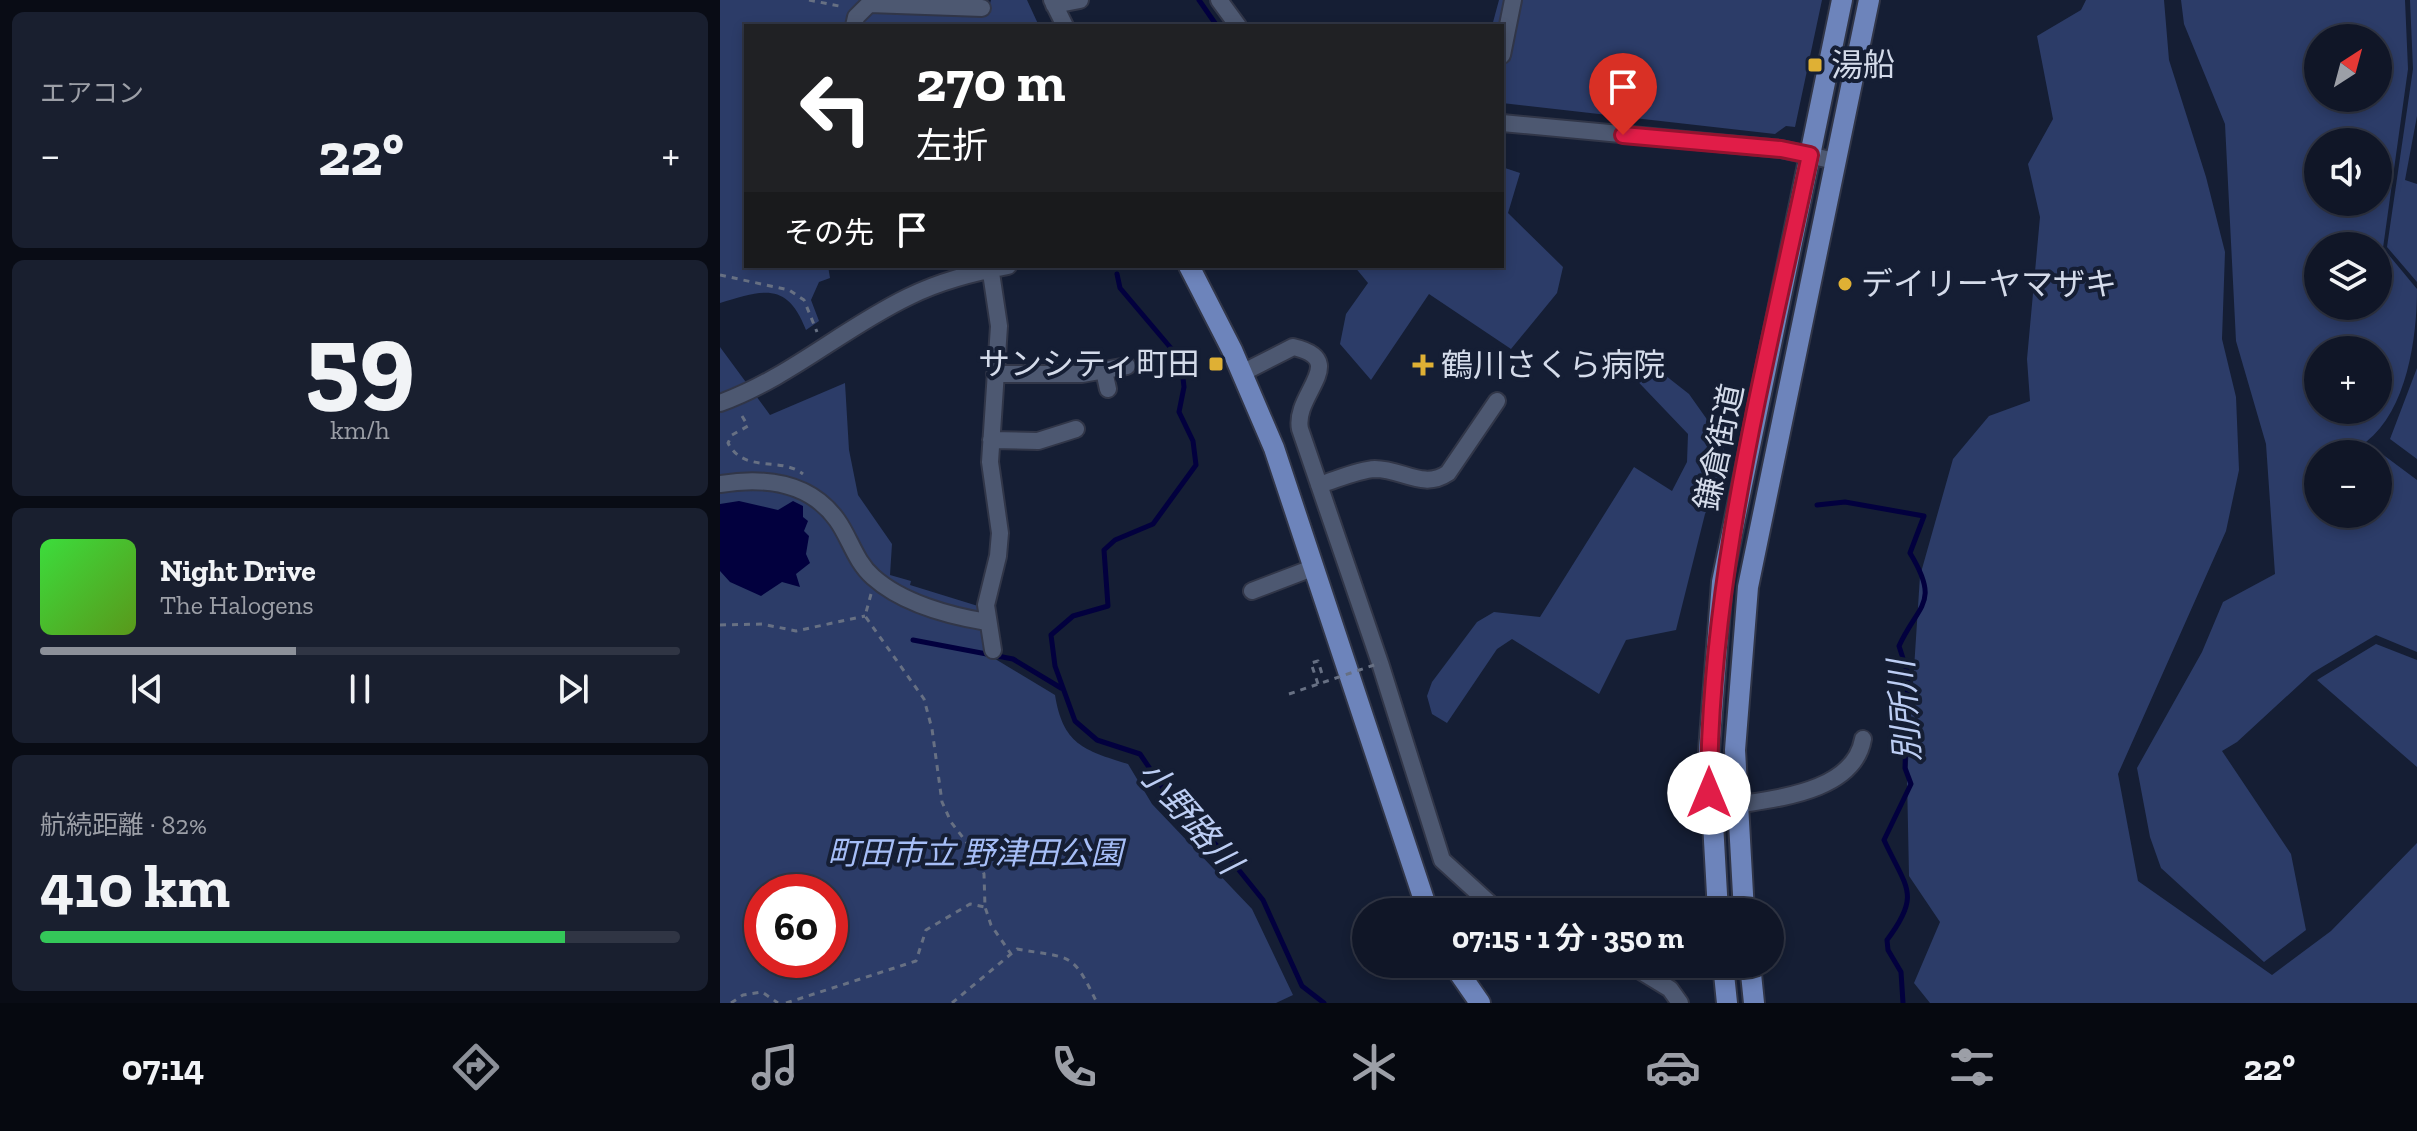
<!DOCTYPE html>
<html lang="ja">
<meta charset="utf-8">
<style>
body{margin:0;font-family:"Zilla Slab","Noto Sans JP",serif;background:#191f2f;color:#f1f3f6;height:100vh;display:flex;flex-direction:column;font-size:30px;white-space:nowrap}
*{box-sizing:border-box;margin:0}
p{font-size:26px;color:#9c9fa7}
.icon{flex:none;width:44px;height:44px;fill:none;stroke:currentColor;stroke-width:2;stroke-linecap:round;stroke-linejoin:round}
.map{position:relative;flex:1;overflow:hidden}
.details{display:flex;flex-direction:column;gap:12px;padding:12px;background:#090c15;width:720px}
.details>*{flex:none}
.hud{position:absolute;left:24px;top:24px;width:760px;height:244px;border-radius:0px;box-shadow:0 4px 12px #0003,0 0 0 2px #303544;background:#202124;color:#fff;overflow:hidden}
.needle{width:52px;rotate:36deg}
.controls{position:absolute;left:1584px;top:24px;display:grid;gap:16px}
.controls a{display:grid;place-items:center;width:88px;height:88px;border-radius:50%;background:#101627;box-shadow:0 4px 12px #0003,0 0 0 2px #303544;font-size:40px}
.speed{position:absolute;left:24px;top:874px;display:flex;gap:16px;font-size:40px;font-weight:700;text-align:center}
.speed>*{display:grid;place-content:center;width:104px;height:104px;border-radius:50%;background:#101627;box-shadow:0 4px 12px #0003,0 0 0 2px #303544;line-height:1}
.speed .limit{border:12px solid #d22;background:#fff;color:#111}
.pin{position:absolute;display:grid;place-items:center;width:68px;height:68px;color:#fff;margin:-82px -34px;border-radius:50% 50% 50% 0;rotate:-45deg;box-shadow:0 0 8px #0007}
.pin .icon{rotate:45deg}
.me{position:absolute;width:88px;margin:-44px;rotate:0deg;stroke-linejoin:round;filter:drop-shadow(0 0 6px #0008)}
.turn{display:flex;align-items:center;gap:28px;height:168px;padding:0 40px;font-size:36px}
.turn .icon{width:104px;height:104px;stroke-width:2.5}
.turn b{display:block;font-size:56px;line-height:68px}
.then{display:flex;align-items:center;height:76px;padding:0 40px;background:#0003;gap:16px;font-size:30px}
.big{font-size:60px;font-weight:700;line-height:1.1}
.details .card{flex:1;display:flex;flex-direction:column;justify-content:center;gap:12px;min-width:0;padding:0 28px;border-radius:12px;background:#191f2f}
.details .dial{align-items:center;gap:0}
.dial b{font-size:104px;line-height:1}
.song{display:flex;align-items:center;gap:24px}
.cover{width:96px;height:96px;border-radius:12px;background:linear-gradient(135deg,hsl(120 70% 55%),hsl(90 70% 35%))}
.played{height:8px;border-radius:4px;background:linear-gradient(90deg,#8c9099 40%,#303544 40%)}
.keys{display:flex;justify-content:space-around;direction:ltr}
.heat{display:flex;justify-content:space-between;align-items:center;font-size:44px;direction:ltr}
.charge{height:12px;border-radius:6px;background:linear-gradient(90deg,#34c759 82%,#303544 0)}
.trip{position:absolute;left:632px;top:898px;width:432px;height:80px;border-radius:40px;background:#101627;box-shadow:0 4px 12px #0003,0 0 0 2px #303544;font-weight:700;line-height:80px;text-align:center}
.tab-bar{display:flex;height:128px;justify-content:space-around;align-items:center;background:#060910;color:#9c9fa7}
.tab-bar .icon{width:56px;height:56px}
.tab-bar .active{color:#8c9099}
.tab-bar b{font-size:36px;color:#f1f3f6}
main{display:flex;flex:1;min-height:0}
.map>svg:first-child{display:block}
.green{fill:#2c3c68;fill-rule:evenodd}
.water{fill:#02003e}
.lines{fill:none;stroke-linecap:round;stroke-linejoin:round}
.stream{stroke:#02003e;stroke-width:5}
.minor-casing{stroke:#313648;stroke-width:20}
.major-casing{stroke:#313648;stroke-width:24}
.path{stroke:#677083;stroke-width:3;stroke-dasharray:6 6;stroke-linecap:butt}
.minor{stroke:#4d5871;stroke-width:16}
.major{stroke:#6d84bb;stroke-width:20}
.path-bridge{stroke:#677083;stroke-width:3;stroke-dasharray:6 6;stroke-linecap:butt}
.route-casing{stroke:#92132f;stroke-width:20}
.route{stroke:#e11d48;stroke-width:14}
.poi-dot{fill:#dfb034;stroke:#151e34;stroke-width:3}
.labels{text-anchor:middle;stroke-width:8;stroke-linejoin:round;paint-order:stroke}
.poi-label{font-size:32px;fill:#d4dbea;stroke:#151e34;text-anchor:start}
.street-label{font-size:32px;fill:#d4dbea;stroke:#151e34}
.park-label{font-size:32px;font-style:italic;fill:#a6bef7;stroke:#151e34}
.water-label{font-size:34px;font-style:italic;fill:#bccdf3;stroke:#151e34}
</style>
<main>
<section class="details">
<div class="card"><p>エアコン</p>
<div class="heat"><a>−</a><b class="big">22°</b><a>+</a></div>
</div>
<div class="card dial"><b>59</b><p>km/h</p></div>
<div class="card">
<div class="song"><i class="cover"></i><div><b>Night Drive</b><p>The Halogens</p></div></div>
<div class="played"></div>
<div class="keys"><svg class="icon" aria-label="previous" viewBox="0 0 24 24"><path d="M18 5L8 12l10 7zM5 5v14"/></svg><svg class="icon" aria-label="pause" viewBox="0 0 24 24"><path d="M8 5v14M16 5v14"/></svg><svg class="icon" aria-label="next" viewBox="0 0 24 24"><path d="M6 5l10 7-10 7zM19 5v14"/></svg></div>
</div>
<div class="card"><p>航続距離 · 82%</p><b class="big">410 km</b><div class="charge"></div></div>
</section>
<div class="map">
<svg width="1697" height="1003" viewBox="0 0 1697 1003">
<rect width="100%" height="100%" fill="#151e34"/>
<!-- green -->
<path class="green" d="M 0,0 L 149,0 L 267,14 L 271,0 L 307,0 L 319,26 L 26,26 L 26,266 L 108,266 L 110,278 L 99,282 L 91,300 L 99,321 L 86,330 C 67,281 43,290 0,303 Z
M 779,0 L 1102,0 L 1075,127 L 1066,126 L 1055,134 L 782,103 L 782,26 L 772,26 Z
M 1366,0 L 1444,0 L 1449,60 L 1486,177 L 1505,252 L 1502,339 L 1516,397 L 1519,470 L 1506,531 L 1398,774 L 1418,881 L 1552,975 L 1611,931 L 1697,843 L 1697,1003 L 1210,1003 L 1194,983 L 1220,922 L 1189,876 L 1187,777 L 1200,576 L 1233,459 L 1269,416 L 1310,401 L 1307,359 L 1320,217 L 1308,164 L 1333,119 L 1317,36 L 1361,10 Z
M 1461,0 L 1685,0 L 1688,69 L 1663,248 L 1697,289 C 1697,338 1687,410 1646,442 L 1697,480 L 1697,652 L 1656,635 L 1592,673 L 1517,742 L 1502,751 L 1571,854 L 1586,930 L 1544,962 L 1441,868 L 1430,837 L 1417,768 L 1482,652 L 1503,602 L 1555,574 L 1546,444 L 1516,341 L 1505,124 L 1464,24 ZM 1598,38 L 1658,38 L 1658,98 L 1598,98 ZM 1598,142 L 1658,142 L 1658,202 L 1598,202 ZM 1598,246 L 1658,246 L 1658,306 L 1598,306 ZM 1598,350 L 1658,350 L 1658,410 L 1598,410 ZM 1598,454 L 1658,454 L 1658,514 L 1598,514 Z
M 1690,0 L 1697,0 L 1697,116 L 1685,180 L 1697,184 L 1697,282 L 1667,247 L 1693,69 Z
M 782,167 L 800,173 L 788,213 L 843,267 L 837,293 L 791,349 L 709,294 L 651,380 L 620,344 L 626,314 L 648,283 L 634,266 L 782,266 Z
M 0,347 L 50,415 L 125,383 L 129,450 L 138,495 L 172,544 L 170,575 L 191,581 L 190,585 L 258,606 L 267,654 L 335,695 C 343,744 363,750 408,764 L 432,804 L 532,909 L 573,995 L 556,1003 L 0,1003 ZM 42,892 L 110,892 L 110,960 L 42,960 Z
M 927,361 L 969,394 L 1003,442 L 1006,466 L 985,514 L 956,630 L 906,640 L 879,694 L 792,639 L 777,649 L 727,723 L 712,714 L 707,696 L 712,682 L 757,622 L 774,612 L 820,617 L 914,467 L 952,491 L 967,462 L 968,434 L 904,367 Z
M 1697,368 L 1697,459 L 1670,439 Z
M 1656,644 L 1697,660 L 1697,767 L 1597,680 Z"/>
<!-- water -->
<path class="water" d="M 19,501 L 58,510 L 73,501 L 83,506 L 83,517 L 88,521 L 84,531 L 89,536 L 86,554 L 90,563 L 76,574 L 80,587 L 62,582 L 41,596 L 10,582 L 0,571 L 0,504 Z"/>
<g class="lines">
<!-- stream -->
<path class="stream" d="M 479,0 L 497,26
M 397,274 L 400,288 L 461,360 L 464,387 L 459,412 L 473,441 L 476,465 L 433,524 L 395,540 L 384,550 L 388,606 L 353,616 L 331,635 L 335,666 L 355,721 L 377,740 L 420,754 L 449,797 L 510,859 L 543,900 L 582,986 L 604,1003
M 1097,505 L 1125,502 L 1204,516 L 1190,553 C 1221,604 1198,604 1179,646 L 1188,674 L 1185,768 L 1191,784 L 1164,840 C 1186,888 1202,894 1167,940 L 1168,950 L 1181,972 L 1183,1003
M 193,640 L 293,659 L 341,688"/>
<defs>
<path id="minor" d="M 332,0 L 345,26
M 499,0 L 518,26
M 334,5 L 360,0
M 134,26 L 136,17 L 149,4 L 262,8
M 782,55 L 793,0
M 782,123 L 1061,149 L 1115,161
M 270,266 L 279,326 L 270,462 L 280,533 L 278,556 L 266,605 L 273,650
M 384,371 L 388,389
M 522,373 L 573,347 C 631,360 573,394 580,429 L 660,663 L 722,860 L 779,912
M 275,374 L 362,374 L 407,366
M 0,403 C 69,378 122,329 188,297 C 220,281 253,273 288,266
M 271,440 L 318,441 L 356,429
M 0,484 C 44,477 89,481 117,520 C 130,538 135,561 153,577 C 182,603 230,616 267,622
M 599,485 C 616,480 637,470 655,469 C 683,469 703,490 728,473 L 777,401
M 532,591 L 595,567
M 1016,805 C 1059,798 1134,791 1143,739
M 909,964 L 950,989 L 960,1003"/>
<path id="major" d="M 469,266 L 512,350 L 554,448 L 708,912
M 998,912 L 989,751 L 1002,582 L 1122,0
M 1024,912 L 1015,750 L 1028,587 L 1149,0
M 733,964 L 760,1003
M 1003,964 L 1007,1003
M 1030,964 L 1034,1003"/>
</defs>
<!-- minor casing -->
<use href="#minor" class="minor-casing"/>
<!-- major casing -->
<use href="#major" class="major-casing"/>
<!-- path -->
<path class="path" d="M 89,0 L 124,7
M 0,275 L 69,290 L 84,300 L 97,332
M 22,416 L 28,426 L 12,435 L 8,443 C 24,474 60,456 83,474
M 151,594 L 145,616 L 204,699 L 212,729 L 222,802 L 231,822 L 258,857 L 264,874 L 265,907 L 271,925 L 291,954
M 0,625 L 42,624 L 76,631 L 145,616
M 598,684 L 591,663 L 598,661 L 602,674
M 11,1003 L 23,995 L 42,992 L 58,1003
M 66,1003 L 196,961 L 206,930 L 250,904 L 265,907
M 232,1003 L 297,949 C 353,959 352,951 377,1003"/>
<!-- minor -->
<use href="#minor" class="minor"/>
<!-- major -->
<use href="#major" class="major"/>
<!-- path-bridge -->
<path class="path-bridge" d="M 569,694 L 660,663"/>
</g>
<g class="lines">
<defs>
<path id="route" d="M 903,135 L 1061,149 L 1090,155 C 1046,366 989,576 989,793"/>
</defs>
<!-- route casing -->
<use href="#route" class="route-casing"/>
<!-- route -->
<use href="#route" class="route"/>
</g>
<!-- markers -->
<g class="poi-dot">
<rect x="1087" y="57" width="16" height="16" rx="4"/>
<circle cx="1125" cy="284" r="8"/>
<rect x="488" y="356" width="16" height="16" rx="4"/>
<path d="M699 353h8v8h8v8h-8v8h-8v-8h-8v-8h8z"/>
</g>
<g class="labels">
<!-- poi labels -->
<g class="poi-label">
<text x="1111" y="76">湯船</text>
<text x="1141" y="295">デイリーヤマザキ</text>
<text x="480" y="375" text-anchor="end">サンシティ町田</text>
<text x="721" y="376">鶴川さくら病院</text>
</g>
<!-- street labels -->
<g class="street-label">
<text transform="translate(999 447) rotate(-78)" y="11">鎌倉街道</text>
</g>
<!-- park labels -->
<g class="park-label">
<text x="255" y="864">町田市立 野津田公園</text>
</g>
<!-- water labels -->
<g class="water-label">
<text transform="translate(1184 711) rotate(-94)" y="12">別所川</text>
<text transform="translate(470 817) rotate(49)" y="12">小野路川</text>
</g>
</g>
</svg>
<div class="controls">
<a><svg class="needle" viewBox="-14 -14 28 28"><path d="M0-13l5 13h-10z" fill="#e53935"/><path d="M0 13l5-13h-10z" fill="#9c9fa7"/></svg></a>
<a><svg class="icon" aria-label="sound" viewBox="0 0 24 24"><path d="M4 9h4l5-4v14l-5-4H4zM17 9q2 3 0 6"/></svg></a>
<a><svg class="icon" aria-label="layers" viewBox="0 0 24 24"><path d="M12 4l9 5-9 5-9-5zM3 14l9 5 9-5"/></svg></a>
<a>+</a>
<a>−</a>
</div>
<div class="speed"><div class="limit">60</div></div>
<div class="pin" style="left:903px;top:135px;background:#d93025"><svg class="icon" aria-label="arrive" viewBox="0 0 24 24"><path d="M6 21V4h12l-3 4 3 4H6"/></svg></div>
<svg class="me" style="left:989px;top:793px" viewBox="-20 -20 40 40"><circle r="19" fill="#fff"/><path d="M0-13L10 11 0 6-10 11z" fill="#e11d48"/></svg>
<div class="trip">07:15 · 1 分 · 350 m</div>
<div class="hud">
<div class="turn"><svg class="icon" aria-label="left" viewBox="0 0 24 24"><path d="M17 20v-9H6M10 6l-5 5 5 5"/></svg><div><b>270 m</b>左折</div></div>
<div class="then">その先<svg class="icon" aria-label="arrive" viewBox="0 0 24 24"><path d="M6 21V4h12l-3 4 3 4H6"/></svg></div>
</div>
</div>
</main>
<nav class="tab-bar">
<b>07:14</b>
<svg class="icon active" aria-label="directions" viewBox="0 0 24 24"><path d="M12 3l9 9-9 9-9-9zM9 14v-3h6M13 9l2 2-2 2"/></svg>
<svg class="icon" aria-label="music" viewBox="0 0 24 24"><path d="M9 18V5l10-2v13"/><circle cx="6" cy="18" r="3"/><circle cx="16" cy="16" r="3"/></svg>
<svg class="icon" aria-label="phone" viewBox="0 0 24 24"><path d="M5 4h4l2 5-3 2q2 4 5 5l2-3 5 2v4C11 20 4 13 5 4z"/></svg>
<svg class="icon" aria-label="climate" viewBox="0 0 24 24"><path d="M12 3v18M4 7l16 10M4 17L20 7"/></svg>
<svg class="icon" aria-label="car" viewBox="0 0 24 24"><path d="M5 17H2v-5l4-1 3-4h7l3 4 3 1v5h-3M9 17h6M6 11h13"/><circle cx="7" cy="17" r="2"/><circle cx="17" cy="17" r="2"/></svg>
<svg class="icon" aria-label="filters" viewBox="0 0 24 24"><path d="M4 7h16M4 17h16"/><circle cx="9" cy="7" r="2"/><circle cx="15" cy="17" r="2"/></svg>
<b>22°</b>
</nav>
